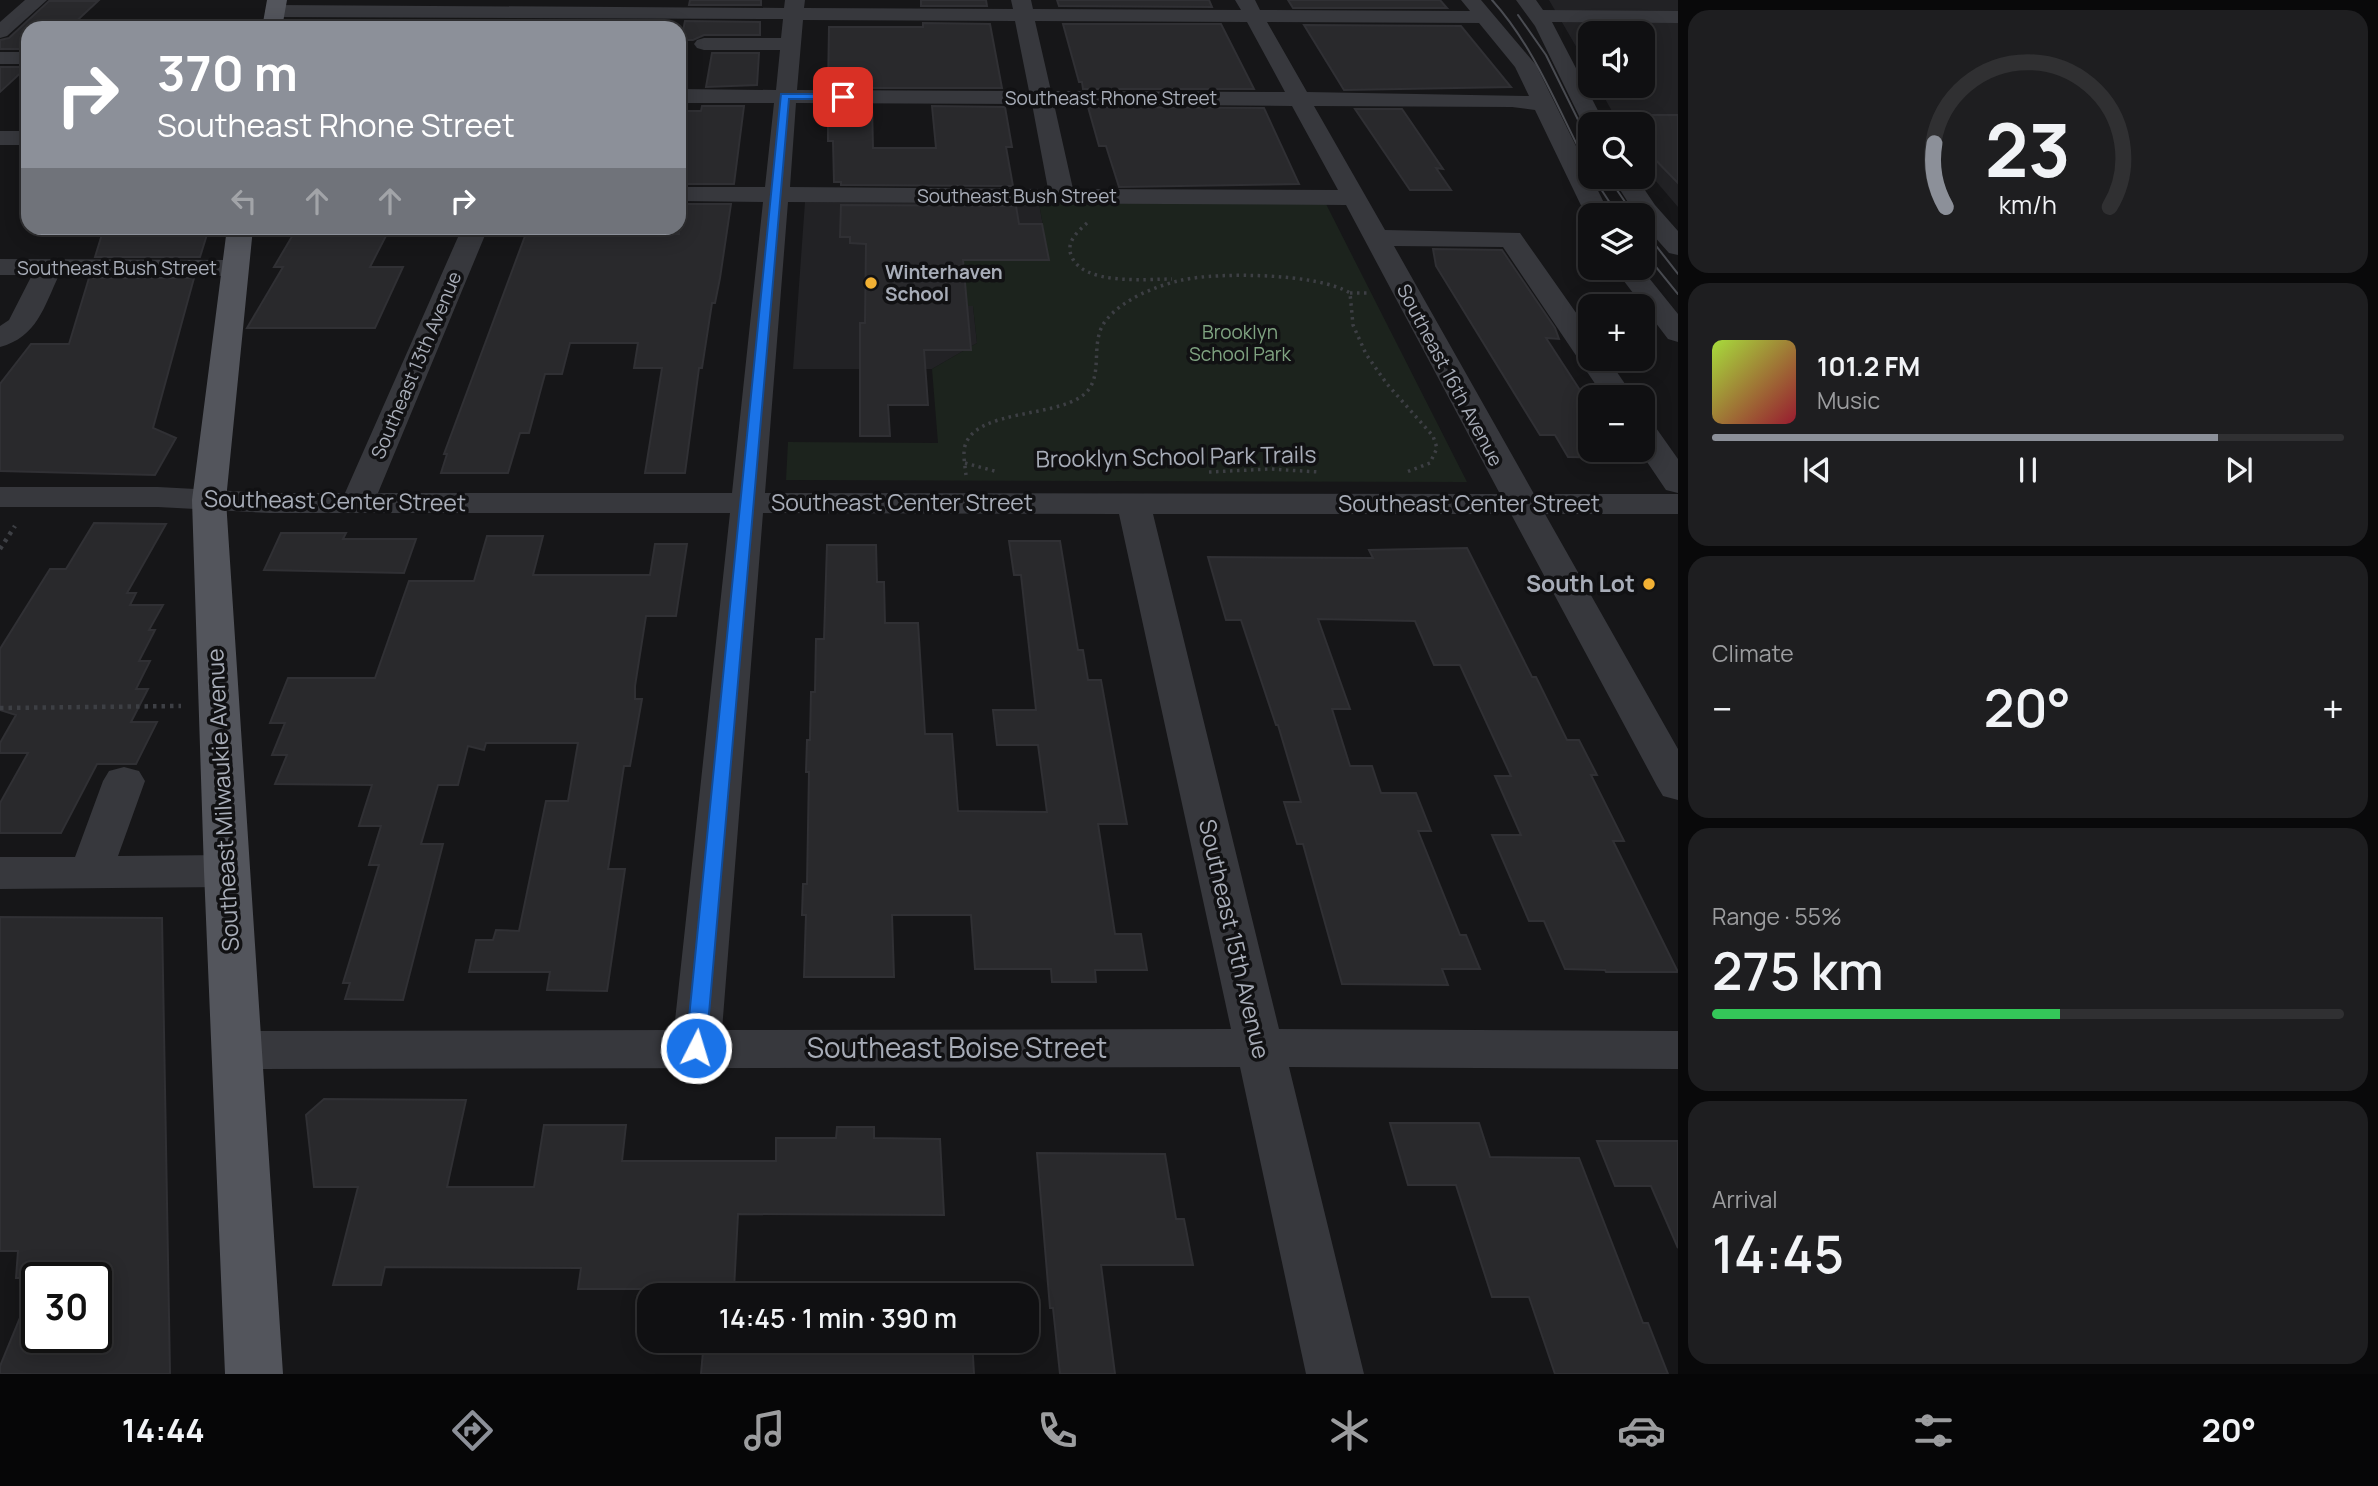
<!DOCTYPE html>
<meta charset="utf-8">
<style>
body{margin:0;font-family:Manrope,sans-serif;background:#1e1e20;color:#f1f3f6;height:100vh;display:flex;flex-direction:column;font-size:26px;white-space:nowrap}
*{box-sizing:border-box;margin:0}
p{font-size:23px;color:#9c9d9f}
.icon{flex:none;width:38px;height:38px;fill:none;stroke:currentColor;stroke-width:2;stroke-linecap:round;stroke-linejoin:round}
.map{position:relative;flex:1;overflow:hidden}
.details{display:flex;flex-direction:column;gap:10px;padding:10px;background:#09090a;width:700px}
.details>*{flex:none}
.top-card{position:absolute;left:21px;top:21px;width:665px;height:214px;border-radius:21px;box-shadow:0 4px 18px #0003,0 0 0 2px #303032;background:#8c9099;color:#fff;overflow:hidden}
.fabs{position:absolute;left:1578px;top:21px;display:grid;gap:14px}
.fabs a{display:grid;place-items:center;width:77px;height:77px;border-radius:14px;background:#101012;box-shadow:0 4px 18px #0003,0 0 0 2px #303032;font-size:35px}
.speed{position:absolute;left:21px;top:1262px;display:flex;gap:14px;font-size:35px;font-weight:700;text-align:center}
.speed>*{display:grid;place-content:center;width:91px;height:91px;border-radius:50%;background:#101012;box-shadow:0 4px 18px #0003,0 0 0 2px #303032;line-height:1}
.speed .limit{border:4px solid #111;border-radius:10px;background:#fff;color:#111}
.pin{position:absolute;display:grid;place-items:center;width:60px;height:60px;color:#fff;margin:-30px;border-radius:14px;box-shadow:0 4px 10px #0006}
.me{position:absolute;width:77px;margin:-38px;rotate:5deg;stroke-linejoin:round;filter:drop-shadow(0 0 5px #0008)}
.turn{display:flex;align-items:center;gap:24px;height:147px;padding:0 21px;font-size:32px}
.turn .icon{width:91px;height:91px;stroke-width:2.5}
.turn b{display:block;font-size:49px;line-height:60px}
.lanes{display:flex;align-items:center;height:66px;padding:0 21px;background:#0003;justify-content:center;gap:35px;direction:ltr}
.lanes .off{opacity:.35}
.big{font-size:52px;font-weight:600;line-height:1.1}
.details .card{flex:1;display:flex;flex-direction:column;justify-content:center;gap:10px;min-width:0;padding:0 24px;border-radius:21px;background:#1e1e20}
.details .dial{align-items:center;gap:0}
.dial svg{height:182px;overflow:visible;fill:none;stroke:#303032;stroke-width:7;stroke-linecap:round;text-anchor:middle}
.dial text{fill:#f1f3f6;stroke:none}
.song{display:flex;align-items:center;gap:21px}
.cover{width:84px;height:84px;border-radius:10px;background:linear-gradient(135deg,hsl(80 70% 55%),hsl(350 70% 35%))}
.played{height:7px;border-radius:4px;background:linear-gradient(90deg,#8c9099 80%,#303032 80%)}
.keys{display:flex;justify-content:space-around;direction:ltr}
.heat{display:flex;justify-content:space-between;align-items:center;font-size:38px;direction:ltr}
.charge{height:10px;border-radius:5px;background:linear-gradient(90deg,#34c759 55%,#303032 0)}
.trip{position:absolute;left:637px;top:1283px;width:402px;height:70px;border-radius:21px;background:#101012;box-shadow:0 4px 18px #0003,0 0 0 2px #303032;font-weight:600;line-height:70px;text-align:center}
.tabs{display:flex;height:112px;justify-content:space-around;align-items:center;background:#060607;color:#9c9d9f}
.tabs .icon{width:49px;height:49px}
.tabs .selected{color:#8c9099}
.tabs b{font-size:32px;color:#f1f3f6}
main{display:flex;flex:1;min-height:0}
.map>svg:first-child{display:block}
.built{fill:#222225}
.green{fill:#1c231d}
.building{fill:#29292c;stroke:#303034;stroke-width:2}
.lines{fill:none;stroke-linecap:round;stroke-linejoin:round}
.path-far1{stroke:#3d3f44;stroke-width:3.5;stroke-dasharray:2.5 4.5;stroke-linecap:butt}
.path{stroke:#3d3f44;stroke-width:4.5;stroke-dasharray:3.5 5;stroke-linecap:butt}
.minor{fill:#37383d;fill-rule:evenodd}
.major{fill:#53555c;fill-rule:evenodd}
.tram{stroke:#4a4c52;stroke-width:2}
.route{fill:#1a73e8;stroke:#114b97;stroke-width:2}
.poi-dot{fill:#f2b134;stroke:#111113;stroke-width:2.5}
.labels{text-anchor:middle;stroke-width:7;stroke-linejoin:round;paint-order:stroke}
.far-street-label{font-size:19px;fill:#a8adb8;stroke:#111113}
.far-poi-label{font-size:19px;font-weight:bold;fill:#a8adb8;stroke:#111113;text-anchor:start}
.far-park-label{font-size:19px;fill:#7fa381;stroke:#111113}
.street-label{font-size:23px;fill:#a8adb8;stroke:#111113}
.poi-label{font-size:23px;font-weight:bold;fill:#a8adb8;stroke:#111113;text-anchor:end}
.near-street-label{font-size:28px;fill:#a8adb8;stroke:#111113}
</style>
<main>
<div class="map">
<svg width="1678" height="1374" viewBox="0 0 1678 1374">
<rect width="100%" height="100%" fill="#161618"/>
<!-- built -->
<path class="built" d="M 1549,0 L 1678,0 L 1678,207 L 1643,166 L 1643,124 L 1619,124 L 1598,86 L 1643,86 L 1643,33 L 1591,33 L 1591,72 Z
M 805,202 L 1039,203 L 1049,260 L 942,260 L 973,306 L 977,343 L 932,369 L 793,369 Z"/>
<!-- green -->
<path class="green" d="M 1039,203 L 1326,204 L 1467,482 L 786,480 L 788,442 L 938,443 L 932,369 L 977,343 L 973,306 L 945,306 L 959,260 L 1049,260 Z"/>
<!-- building -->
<path class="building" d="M 690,0 L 761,0 L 761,5 L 689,5 Z
M 921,0 L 986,0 L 987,6 L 921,6 Z
M 1057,0 L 1209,0 L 1212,7 L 1059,6 Z
M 1288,0 L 1440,0 L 1447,8 L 1293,8 Z
M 49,1 L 98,1 L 69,28 L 28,28 L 28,49 L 0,49 L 0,40 L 9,38 Z
M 685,21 L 760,22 L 760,35 L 704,35 L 693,40 L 681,40 Z
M 923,23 L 990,24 L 1002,88 L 828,88 L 829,27 L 923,27 Z
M 1063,24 L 1221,24 L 1254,89 L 1083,89 L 1082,82 L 1079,82 Z
M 1304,25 L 1461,26 L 1511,87 L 1344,90 Z
M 712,53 L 759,53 L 757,85 L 706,87 Z
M 0,67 L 27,67 L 0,92 Z
M 702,106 L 744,106 L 734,184 L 679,184 L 679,114 L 683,114 L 683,111 L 701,111 Z
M 828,106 L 872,106 L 873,148 L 936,148 L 932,106 L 1005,107 L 1012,147 L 1006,147 L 1013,186 L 841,185 L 841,182 L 834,182 L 833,141 L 828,141 Z
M 1088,107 L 1264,108 L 1299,184 L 1119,187 L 1106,146 L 1099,146 Z
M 1355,109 L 1402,109 L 1443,169 L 1436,168 L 1451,190 L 1410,190 Z
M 1643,115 L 1678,115 L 1678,183 L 1643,147 Z
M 679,204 L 731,204 L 720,278 L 715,303 L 712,303 L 702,368 L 699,368 L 685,473 L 645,473 L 662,368 L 634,368 L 638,343 L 570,343 L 562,374 L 545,374 L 529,433 L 520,433 L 508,473 L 441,473 L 447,454 L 444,454 L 528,228 L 601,228 L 599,234 L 679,234 Z
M 841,205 L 1016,206 L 1019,224 L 1042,224 L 1049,260 L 963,260 L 971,350 L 924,350 L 928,405 L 888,405 L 890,436 L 860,436 L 860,323 L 865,323 L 866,244 L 850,243 L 850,237 L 840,237 Z
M 143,228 L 209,228 L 200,257 L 95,257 L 103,231 L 142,231 Z
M 297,228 L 390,228 L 370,267 L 403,267 L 375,328 L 247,328 L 283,267 L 274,267 Z
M 1433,249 L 1502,250 L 1555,328 L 1559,339 L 1546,338 L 1591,407 L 1591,450 L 1619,450 L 1624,458 L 1568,457 L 1555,435 L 1540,435 L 1436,266 Z
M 89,278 L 194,278 L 153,428 L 176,438 L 155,475 L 0,471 L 0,384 L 31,344 L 69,344 Z
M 94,523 L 166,524 L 127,593 L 136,593 L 130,605 L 163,605 L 149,630 L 155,630 L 139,661 L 150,661 L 136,689 L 148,689 L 131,722 L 157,722 L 136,764 L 97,764 L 61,833 L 0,833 L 0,803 L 28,753 L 0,753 L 0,743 L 16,715 L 0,710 L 0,649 L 50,569 L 66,569 Z
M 281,533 L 346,533 L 343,539 L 416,539 L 404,573 L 264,570 Z
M 487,536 L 543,536 L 533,575 L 650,575 L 655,544 L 687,544 L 676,616 L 646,616 L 635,686 L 635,699 L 642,699 L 630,766 L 624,766 L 608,869 L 625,869 L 607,991 L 547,990 L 550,972 L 469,972 L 476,940 L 493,940 L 496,930 L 519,931 L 546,801 L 568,801 L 578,743 L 486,743 L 484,750 L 468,746 L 458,785 L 438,785 L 421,844 L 443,844 L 403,1000 L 345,999 L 350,983 L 343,983 L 379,865 L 369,865 L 381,826 L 359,826 L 372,785 L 275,784 L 287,755 L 272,755 L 285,723 L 270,723 L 288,678 L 375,678 L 409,581 L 474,581 Z
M 1009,541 L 1060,541 L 1078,650 L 1083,650 L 1088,680 L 1101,680 L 1127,824 L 1098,824 L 1115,934 L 1141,934 L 1147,970 L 1095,970 L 1096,982 L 1052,982 L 1051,969 L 975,969 L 971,915 L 892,915 L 894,977 L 804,977 L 806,915 L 802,915 L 803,884 L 807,884 L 809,772 L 806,772 L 807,740 L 810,740 L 811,692 L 815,692 L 816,639 L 824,639 L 827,545 L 876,545 L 877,582 L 884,582 L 885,623 L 918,623 L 925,734 L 952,734 L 958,811 L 1047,812 L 1038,745 L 997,745 L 993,710 L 1036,710 L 1021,575 L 1014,575 Z
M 1467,548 L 1532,677 L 1536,677 L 1567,740 L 1579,740 L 1597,775 L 1591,775 L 1624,841 L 1613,841 L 1678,972 L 1606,972 L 1605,970 L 1565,969 L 1544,921 L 1529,921 L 1492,835 L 1521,835 L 1495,776 L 1511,776 L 1460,665 L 1434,665 L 1415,621 L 1318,619 L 1350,709 L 1332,709 L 1350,766 L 1372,766 L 1381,793 L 1416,793 L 1431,831 L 1418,831 L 1460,935 L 1466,935 L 1480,969 L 1442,969 L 1448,985 L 1342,984 L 1303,844 L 1297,844 L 1284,802 L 1301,802 L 1278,725 L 1276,725 L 1241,620 L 1226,620 L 1208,557 L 1373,558 L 1369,550 Z
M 0,917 L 162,918 L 170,1374 L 0,1374 L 0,1366 L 36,1279 L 37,1337 L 96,1337 L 96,1278 L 16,1278 L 18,1251 L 0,1251 Z
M 324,1099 L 466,1100 L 447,1187 L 534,1187 L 544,1125 L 626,1125 L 622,1161 L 776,1161 L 776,1138 L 836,1138 L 837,1127 L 874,1127 L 874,1138 L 940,1139 L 944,1215 L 738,1214 L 734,1289 L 578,1289 L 581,1268 L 385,1267 L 381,1285 L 333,1285 L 358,1187 L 314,1187 L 306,1115 Z
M 1390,1123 L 1479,1123 L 1490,1157 L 1579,1158 L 1643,1323 L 1648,1323 L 1668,1374 L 1555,1374 L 1529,1297 L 1492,1297 L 1456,1185 L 1408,1185 Z
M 1597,1141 L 1678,1141 L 1678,1248 L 1651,1186 L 1615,1186 Z
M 1037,1153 L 1165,1154 L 1176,1219 L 1184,1219 L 1193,1265 L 1101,1265 L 1115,1374 L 1060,1374 L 1053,1308 L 1050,1308 Z
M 704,1340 L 972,1340 L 974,1374 L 701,1374 Z"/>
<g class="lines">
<!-- path-far1 -->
<path class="path-far1" d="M 1087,223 C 1078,231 1066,242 1071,255 C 1082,286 1146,279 1172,279
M 1350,293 L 1370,293
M 965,463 L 998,472
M 1209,472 L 1270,469 L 1319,472
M 966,475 C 965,465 962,452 966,443 C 980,410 1053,417 1082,396 C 1107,378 1087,342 1107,319 C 1125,298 1156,286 1182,280 C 1219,272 1318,273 1350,293 L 1353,325 L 1366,354 L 1387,384 L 1433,436 L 1437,448 L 1430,463 L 1404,473"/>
<!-- path -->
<path class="path" d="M 0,549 L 15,526
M 0,708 L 181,706"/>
<!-- minor -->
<path class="minor" d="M 25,0 L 47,0 L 7,36 L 0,38 L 0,22 Z
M 785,0 L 805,0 L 804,8 L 1013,9 L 1011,0 L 1031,0 L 1033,9 L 1241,10 L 1235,0 L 1255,0 L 1260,10 L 1470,11 L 1461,0 L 1481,0 L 1536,65 L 1610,215 L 1591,215 L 1591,221 L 1588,220 L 1535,110 L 1512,107 L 1314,106 L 1385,230 L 1520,233 L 1591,334 L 1591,359 L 1608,359 L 1634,397 L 1604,397 L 1503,247 L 1394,246 L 1534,494 L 1678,494 L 1678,514 L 1545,514 L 1678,749 L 1678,800 L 1663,796 L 1657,786 L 1511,514 L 1153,514 L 1279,1029 L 1678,1031 L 1678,1069 L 1289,1067 L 1364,1374 L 1306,1374 L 1240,1067 L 237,1069 L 220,1064 L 213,1050 L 220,1036 L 237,1031 L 674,1030 L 730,513 L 270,513 L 158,507 L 0,507 L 0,487 L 158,487 L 270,493 L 345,493 L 462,228 L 488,228 L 378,493 L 732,493 L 763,202 L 679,201 L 679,187 L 765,187 L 774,103 L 679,103 L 679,89 L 776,90 L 780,50 L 704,50 L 697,48 L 694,44 L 697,40 L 704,38 L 781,38 L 783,19 L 275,17 L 268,15 L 265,11 L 268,7 L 275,5 L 784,8 ZM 803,20 L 1015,21 L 1029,91 L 797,90 ZM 1035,21 L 1247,22 L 1285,92 L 1051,91 ZM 1267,22 L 1479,23 L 1515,67 L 1529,96 L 1307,92 ZM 796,103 L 1032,104 L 1048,189 L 790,187 ZM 1054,104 L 1292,106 L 1338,190 L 1073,189 ZM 788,202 L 1346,205 L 1500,494 L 765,493 ZM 763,513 L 1119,514 L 1231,1029 L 722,1030 Z
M 1516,0 L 1536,0 L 1543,10 L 1678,11 L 1678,23 L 1552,22 L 1605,124 L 1591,124 L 1591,130 L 1583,124 L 1535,26 Z
M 217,19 L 272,19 L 279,21 L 282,25 L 280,28 L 209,28 L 207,25 L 210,21 Z
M 0,52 L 28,52 L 28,64 L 0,64 Z
M 0,131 L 28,131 L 28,145 L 0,145 Z
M 1612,177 L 1636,177 L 1655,205 L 1678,231 L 1678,255 L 1669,253 L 1643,224 L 1643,215 L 1636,215 Z
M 0,259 L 235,260 L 244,262 L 248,268 L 244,274 L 235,276 L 59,275 C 44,307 37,337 0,347 L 0,326 L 9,320 L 32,275 L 0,275 Z
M 1614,268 L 1641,268 L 1678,314 L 1678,342 L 1668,339 Z
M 1643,423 L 1654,425 L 1678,459 L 1678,493 L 1666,490 L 1639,450 L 1643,450 Z
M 124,767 L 139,771 L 145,781 L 118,856 L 226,855 L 241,860 L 248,871 L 241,882 L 226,887 L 0,889 L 0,857 L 75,857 L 103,781 L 109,771 Z"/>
<!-- major -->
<path class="major" d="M 267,0 L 287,0 L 282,28 L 262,28 Z
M 227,228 L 253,228 L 226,500 L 283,1374 L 225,1374 L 204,871 L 192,500 Z"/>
<!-- tram -->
<path class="tram" d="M 1492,0 C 1537,50 1559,113 1591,172
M 1518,15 L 1546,55 L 1591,146
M 1593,177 L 1618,215
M 1608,177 L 1634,215
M 1643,229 L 1678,274
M 1643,251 L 1678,294"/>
</g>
<!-- route -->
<path class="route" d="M 781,94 L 843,94 L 847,97 L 843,99 L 789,99 L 706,1048 L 703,1054 L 696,1056 L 689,1054 L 686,1048 Z"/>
<!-- markers -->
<g class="poi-dot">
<circle cx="871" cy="283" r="7"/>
<circle cx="1649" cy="584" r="7"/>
</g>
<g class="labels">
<!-- far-street labels -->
<g class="far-street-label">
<text x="1111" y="105">Southeast Rhone Street</text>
<text x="1017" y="203">Southeast Bush Street</text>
<text x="117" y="275">Southeast Bush Street</text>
<text transform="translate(416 365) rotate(-67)" y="7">Southeast 13th Avenue</text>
<text transform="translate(1450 375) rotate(62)" y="7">Southeast 16th Avenue</text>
</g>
<!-- far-poi labels -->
<g class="far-poi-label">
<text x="885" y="279">Winterhaven<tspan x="885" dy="22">School</tspan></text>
</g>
<!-- far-park labels -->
<g class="far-park-label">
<text x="1240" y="339">Brooklyn<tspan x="1240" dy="22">School Park</tspan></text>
</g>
<!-- street labels -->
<g class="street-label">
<text transform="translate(1176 457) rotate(-1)" y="8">Brooklyn School Park Trails</text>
<text transform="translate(335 501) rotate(1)" y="8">Southeast Center Street</text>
<text x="902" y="511">Southeast Center Street</text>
<text x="1469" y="512">Southeast Center Street</text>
<text transform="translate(223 800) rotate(-93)" y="8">Southeast Milwaukie Avenue</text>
<text transform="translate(1234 939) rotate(77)" y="8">Southeast 15th Avenue</text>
</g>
<!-- poi labels -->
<g class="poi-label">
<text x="1635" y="592">South Lot</text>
</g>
<!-- near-street labels -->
<g class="near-street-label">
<text x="957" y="1058">Southeast Boise Street</text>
</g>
</g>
</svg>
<div class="fabs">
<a><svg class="icon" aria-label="sound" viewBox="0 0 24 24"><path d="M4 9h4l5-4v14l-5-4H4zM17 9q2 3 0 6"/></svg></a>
<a><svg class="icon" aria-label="search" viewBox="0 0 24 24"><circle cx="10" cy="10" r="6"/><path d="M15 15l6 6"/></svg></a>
<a><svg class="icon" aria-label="layers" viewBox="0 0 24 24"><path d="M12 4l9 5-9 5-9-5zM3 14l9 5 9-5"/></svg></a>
<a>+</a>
<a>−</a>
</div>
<div class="speed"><div class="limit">30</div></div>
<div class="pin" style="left:843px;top:97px;background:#d93025"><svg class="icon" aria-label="arrive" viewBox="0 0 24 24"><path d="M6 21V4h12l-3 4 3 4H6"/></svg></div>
<svg class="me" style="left:696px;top:1048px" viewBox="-20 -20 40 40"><circle r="17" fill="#1a73e8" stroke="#fff" stroke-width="3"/><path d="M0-11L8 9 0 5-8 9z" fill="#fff"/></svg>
<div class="trip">14:45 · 1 min · 390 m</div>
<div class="top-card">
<div class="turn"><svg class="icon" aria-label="right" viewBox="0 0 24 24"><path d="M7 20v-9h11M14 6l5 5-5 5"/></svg><div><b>370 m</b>Southeast Rhone Street</div></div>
<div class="lanes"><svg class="icon off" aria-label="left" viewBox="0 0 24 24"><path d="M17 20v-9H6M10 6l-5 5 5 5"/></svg><svg class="icon off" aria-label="ahead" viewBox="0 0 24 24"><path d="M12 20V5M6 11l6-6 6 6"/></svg><svg class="icon off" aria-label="ahead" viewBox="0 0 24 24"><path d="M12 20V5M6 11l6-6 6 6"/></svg><svg class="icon" aria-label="right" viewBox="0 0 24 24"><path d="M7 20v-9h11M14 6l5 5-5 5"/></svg></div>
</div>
</div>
<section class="details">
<div class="card dial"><svg viewBox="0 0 100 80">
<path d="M14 69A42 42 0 1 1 86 69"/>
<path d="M14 69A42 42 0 0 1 9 41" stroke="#8c9099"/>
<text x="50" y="56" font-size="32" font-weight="700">23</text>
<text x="50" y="72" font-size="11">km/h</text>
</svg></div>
<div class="card">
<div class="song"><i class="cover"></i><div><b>101.2 FM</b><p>Music</p></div></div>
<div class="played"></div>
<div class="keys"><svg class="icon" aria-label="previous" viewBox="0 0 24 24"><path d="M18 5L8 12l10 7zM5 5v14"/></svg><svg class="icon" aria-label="pause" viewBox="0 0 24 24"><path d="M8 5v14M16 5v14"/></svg><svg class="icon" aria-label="next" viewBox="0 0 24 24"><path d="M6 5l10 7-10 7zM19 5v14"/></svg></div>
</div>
<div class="card"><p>Climate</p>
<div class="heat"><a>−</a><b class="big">20°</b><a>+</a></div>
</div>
<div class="card"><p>Range · 55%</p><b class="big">275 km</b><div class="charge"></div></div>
<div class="card"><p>Arrival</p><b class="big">14:45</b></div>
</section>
</main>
<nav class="tabs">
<b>14:44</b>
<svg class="icon selected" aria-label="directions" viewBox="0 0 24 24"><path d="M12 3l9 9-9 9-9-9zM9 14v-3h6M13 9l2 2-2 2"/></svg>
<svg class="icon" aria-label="music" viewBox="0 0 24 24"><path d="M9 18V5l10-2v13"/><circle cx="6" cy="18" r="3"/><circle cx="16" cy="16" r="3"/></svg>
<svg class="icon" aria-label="phone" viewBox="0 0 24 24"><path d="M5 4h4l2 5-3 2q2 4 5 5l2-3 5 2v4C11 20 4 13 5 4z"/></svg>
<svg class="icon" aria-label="climate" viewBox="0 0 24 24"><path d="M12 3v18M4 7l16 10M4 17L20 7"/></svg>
<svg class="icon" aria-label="car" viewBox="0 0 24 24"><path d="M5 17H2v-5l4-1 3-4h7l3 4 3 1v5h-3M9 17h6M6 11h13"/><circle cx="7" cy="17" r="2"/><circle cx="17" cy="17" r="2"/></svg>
<svg class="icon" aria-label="filters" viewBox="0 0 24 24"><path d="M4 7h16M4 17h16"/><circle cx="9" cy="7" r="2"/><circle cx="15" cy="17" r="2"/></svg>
<b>20°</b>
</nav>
